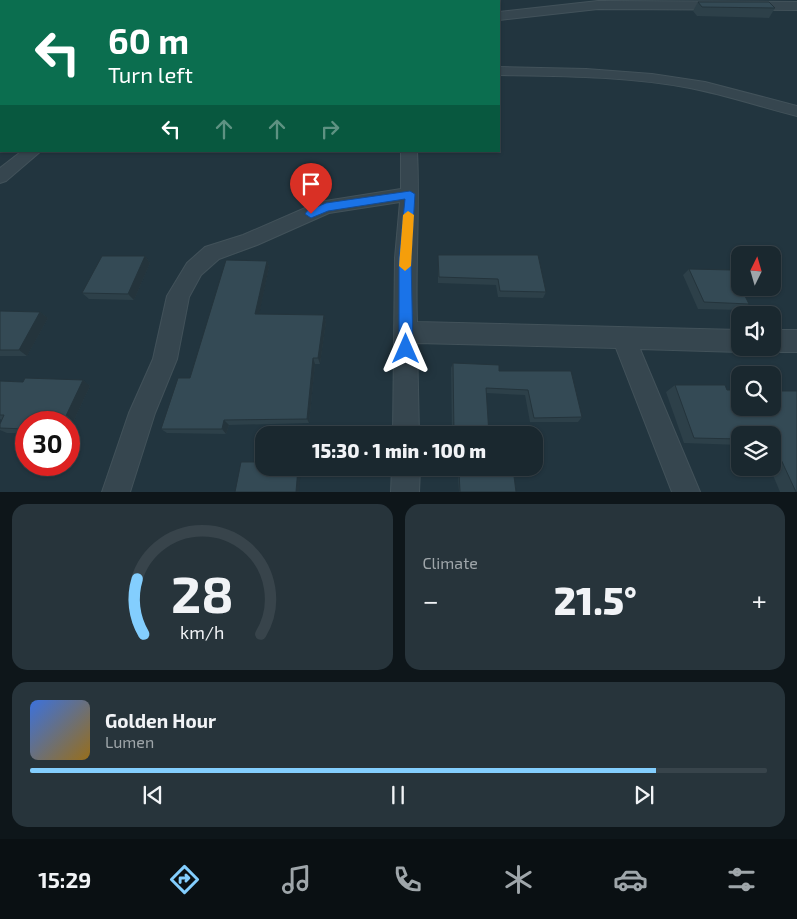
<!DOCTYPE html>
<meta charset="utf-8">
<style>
body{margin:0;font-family:"Exo 2",sans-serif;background:#27343b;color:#f1f3f6;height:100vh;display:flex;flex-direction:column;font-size:19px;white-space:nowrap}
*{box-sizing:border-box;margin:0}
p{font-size:16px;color:#9fa6aa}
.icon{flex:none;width:28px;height:28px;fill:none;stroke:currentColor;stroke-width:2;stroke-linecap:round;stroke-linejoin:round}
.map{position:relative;height:492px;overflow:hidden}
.drawer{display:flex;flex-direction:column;gap:12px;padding:12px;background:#0e161a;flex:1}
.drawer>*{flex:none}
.hud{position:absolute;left:0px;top:0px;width:500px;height:152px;box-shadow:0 1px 4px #0004,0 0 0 1px #38444b;background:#0b6e4f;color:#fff;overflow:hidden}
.needle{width:32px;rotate:5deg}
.buttons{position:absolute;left:731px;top:246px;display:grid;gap:10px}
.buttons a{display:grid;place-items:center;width:50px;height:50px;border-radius:10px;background:#1a282f;box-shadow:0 1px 4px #0004,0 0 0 1px #38444b;font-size:25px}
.speed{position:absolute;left:15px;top:411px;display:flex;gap:10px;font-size:25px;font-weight:700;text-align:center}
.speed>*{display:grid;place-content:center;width:65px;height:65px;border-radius:50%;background:#1a282f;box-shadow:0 1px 4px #0004,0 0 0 1px #38444b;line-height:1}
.speed .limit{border:8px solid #d22;background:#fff;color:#111}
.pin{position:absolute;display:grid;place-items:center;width:42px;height:42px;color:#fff;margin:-51px -21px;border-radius:50% 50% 50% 0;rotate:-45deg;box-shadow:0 0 5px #0007}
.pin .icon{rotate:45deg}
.me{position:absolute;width:55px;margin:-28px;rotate:0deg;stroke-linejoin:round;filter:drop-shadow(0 0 4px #0008)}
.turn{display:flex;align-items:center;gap:18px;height:105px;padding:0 25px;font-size:22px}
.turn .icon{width:65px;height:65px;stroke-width:2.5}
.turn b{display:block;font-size:35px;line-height:42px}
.lanes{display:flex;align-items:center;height:48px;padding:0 25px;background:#0003;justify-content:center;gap:25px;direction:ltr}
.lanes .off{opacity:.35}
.big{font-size:38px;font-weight:800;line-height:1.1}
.drawer .widget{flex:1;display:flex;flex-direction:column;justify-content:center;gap:8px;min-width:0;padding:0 18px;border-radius:15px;background:#27343b}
.drawer .dial{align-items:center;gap:0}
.dial svg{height:130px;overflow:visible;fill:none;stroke:#38444b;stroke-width:7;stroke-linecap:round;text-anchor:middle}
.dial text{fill:#f1f3f6;stroke:none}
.song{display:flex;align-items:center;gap:15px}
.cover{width:60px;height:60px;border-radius:8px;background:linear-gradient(135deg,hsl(220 70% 55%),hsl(40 70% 35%))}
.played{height:5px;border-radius:2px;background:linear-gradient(90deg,#83cefe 85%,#38444b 85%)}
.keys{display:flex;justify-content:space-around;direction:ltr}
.heat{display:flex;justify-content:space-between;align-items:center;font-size:28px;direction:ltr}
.drawer .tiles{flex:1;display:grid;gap:12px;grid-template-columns:1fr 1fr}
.widget:last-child{grid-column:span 2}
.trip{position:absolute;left:255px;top:426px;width:288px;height:50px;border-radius:15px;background:#1a282f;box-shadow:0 1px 4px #0004,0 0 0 1px #38444b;font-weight:800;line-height:50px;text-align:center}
.tab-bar{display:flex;height:80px;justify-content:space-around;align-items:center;background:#0a1013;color:#9fa6aa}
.tab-bar .icon{width:35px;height:35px}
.tab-bar .current{color:#83cefe}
.tab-bar b{font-size:22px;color:#f1f3f6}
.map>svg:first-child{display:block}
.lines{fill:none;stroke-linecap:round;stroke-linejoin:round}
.minor-casing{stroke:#42525a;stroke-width:2}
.minor{fill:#36464f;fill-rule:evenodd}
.wall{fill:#2d4049}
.shaded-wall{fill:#24343c}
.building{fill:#344a55;stroke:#24343c}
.route{fill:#1a73e8;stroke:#114b97}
.slow{fill:#f59e0b}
</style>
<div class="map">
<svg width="797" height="492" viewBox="0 0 797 492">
<rect width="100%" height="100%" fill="#22353f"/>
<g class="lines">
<defs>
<path id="minor" d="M 276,0 L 288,0 L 288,1 L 276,1 Z
M 400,0 L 412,0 L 412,1 L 400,1 Z
M 598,1 L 797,2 L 797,10 L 598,9 L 499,20 L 499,12 Z
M 0,39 L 1,39 L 1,47 L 0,47 Z
M 499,67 L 586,69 L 652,74 L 705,82 L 797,106 L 797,116 C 761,107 726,95 690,88 C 627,76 563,76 499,75 Z
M 0,113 L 1,113 L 1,123 L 0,123 Z
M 22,151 L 41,151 L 6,181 L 0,183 L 0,168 Z
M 401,151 L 417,151 C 420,208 415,265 417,322 L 740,330 L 740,348 L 749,348 L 740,352 L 640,349 L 700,492 L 672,492 L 616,348 L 417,343 L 419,435 L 393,435 L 395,258 L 400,202 L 329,213 L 257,245 L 219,259 L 201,275 L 189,297 L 177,359 L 155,413 L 130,492 L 102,492 L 129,413 L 153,359 L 167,296 L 187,263 L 205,247 L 243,235 L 319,202 L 401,189 Z
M 772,330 L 797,330 L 797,352 L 772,352 L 764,349 L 772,348 Z
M 392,468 L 420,468 L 419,492 L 391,492 Z"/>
</defs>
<!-- minor casing -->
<use href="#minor" class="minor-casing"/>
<!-- minor -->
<use href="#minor" class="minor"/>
</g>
<!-- wall -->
<path class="wall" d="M 698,2 L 775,8 L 769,18 L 697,16 L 693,11 Z
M 438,255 L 546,292 L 543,298 L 498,297 L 496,285 L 438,283 Z
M 145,256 L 150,263 L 134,300 L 89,299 L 82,293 Z
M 267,261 L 269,267 L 259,314 L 324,315 L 326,322 L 320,364 L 315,364 L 309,423 L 229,425 L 226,434 L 167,433 L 161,429 L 190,378 Z
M 689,269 L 749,304 L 742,310 L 698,309 L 683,275 Z
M 0,311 L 40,312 L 48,318 L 27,356 L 0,356 Z
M 453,363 L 499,371 L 582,417 L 578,422 L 530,422 L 525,395 L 486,393 L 489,435 L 452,435 L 451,368 Z
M 83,380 L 90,386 L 69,431 L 69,422 L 26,422 L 26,433 L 7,433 L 0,430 L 0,424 L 2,420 L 0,419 L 0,381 L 23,382 Z
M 675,385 L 727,390 L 772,408 L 797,492 L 780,492 L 770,468 L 772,468 L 772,435 L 740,435 L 740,445 L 684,443 L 666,392 Z
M 445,468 L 513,468 L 516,492 L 459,492 L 458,475 L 445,474 Z"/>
<!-- shaded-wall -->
<path class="shaded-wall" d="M 31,0 L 42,0 L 40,1 L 30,1 Z
M 134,0 L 142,0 L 141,1 L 133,1 Z
M 145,256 L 150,263 L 134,300 L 128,294 Z
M 267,261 L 269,267 L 258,320 L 255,314 Z
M 40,312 L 48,318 L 27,356 L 19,350 Z
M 324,315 L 326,322 L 320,364 L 318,358 Z
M 313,358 L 315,364 L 309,423 L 307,419 Z
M 83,380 L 90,386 L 69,431 L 69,422 L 63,422 Z
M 224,420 L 229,425 L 226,434 L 222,429 Z
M 298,468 L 301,468 L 299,492 L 296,492 Z"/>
<!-- building -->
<path class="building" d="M 1,0 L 31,0 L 30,1 L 1,1 L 1,17 L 0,17 L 0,1 Z
M 107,0 L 134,0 L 133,1 L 106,1 Z
M 188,0 L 252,0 L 251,1 L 187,1 Z
M 304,0 L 363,0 L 363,1 L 304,1 Z
M 698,2 L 769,2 L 775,8 L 702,7 Z
M 438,255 L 538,255 L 546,292 L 500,291 L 498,279 L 439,277 Z
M 102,256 L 145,256 L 128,294 L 82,293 Z
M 226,260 L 267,261 L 255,314 L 324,315 L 318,358 L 313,358 L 307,419 L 224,420 L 222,429 L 161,429 L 178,378 L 190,378 Z
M 689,269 L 732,270 L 749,304 L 704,302 Z
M 0,311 L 40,312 L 19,350 L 0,350 Z
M 453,363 L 499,365 L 499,371 L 571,371 L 582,417 L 534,418 L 528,390 L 486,388 L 489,435 L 454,435 Z
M 25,378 L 83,380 L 63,422 L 26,422 L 26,429 L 0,428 L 0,424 L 4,415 L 0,415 L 0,381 L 23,382 Z
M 675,385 L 725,385 L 727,390 L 740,390 L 740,408 L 772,408 L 772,391 L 797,391 L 797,492 L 796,492 L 772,440 L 772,435 L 740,435 L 740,439 L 694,438 Z
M 241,462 L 264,462 L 264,468 L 298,468 L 296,492 L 235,492 Z
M 446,468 L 513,468 L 516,492 L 460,492 L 459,471 L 446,470 Z"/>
<!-- route -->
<path class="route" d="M 410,191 L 415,194 L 411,258 L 413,349 L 411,354 L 406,355 L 401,354 L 399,349 L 399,258 L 405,199 L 328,211 L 311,218 L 305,214 L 307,211 L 326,203 Z"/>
<!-- slow -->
<path class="slow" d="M 408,211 L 414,215 L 411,266 L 405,271 L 399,266 L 403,215 Z"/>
</svg>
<div class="buttons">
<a><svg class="needle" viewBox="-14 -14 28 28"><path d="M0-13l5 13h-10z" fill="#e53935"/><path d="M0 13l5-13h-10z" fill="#9fa6aa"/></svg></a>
<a><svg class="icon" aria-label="sound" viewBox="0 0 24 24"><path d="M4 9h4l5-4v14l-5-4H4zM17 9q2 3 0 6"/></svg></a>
<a><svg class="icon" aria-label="search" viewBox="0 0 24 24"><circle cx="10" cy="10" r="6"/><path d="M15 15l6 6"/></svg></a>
<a><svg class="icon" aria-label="layers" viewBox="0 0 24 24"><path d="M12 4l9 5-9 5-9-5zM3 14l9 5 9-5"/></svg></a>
</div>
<div class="speed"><div class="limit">30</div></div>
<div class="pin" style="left:311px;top:214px;background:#d93025"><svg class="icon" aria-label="arrive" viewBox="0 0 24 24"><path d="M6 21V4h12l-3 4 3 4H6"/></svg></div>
<svg class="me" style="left:406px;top:349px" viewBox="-20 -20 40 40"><path d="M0-17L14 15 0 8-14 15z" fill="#1a73e8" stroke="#fff" stroke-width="4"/></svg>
<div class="trip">15:30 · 1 min · 100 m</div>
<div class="hud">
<div class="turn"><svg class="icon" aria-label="left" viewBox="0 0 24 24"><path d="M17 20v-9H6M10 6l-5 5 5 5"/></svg><div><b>60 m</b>Turn left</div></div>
<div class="lanes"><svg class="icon" aria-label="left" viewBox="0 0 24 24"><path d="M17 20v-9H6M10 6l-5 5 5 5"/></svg><svg class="icon off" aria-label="ahead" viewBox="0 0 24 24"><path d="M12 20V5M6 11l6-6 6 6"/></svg><svg class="icon off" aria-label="ahead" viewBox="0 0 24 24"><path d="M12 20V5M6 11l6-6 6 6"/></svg><svg class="icon off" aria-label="right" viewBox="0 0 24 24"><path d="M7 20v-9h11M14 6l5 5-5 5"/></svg></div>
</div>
</div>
<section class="drawer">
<div class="tiles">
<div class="widget dial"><svg viewBox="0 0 100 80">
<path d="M14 69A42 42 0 1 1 86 69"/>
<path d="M14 69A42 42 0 0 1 10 35" stroke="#83cefe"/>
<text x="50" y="56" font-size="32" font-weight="700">28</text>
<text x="50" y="72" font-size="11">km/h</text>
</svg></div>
<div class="widget"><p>Climate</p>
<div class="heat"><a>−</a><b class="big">21.5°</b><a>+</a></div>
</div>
<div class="widget">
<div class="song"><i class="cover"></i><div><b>Golden Hour</b><p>Lumen</p></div></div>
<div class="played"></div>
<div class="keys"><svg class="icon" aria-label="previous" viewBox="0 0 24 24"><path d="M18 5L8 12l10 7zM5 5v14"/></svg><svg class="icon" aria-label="pause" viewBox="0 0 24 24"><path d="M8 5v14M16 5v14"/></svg><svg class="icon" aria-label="next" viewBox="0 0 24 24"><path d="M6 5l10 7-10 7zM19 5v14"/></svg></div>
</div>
</div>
</section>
<nav class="tab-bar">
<b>15:29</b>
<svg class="icon current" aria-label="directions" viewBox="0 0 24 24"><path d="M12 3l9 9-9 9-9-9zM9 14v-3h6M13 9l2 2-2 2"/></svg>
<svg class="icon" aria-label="music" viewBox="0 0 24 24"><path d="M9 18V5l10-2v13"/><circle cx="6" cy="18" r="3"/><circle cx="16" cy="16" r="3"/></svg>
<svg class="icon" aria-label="phone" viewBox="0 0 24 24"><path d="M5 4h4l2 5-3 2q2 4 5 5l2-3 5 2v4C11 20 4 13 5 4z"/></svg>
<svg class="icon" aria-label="climate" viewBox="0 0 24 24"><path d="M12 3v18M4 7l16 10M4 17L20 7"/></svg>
<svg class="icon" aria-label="car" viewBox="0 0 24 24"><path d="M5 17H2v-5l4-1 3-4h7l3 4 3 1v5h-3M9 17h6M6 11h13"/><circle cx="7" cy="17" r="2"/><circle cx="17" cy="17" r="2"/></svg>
<svg class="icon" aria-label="filters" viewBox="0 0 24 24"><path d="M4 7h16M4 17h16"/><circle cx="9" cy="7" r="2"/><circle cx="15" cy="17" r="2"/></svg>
</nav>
